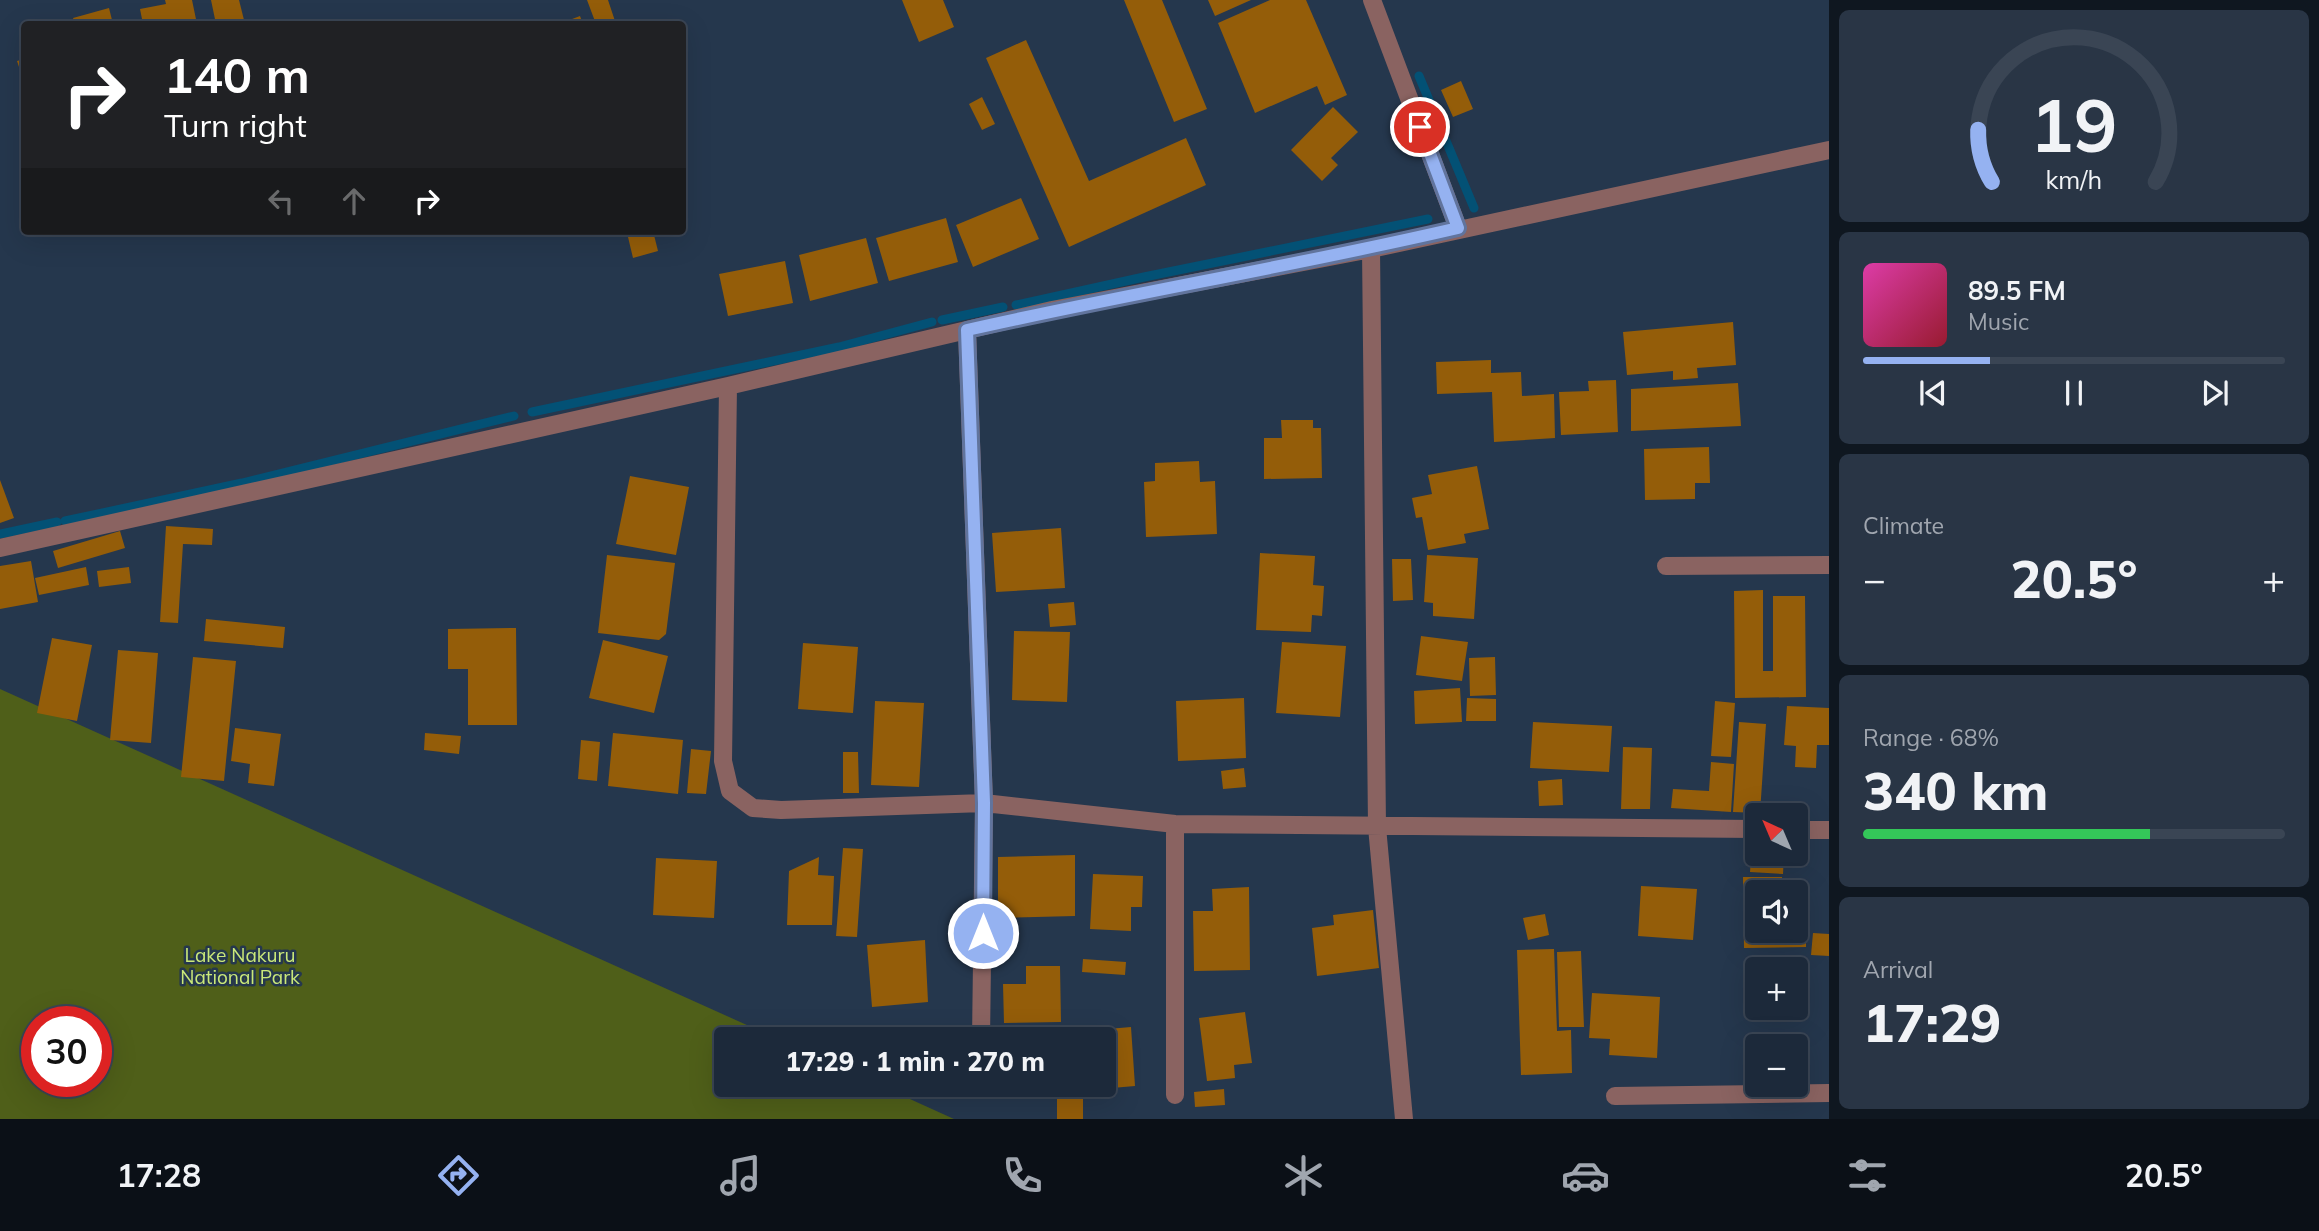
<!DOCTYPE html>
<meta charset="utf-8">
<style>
body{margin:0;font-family:Mulish,sans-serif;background:#293545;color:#f1f3f6;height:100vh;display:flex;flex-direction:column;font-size:26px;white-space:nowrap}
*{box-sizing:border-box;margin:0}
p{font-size:23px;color:#a0a6af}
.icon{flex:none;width:38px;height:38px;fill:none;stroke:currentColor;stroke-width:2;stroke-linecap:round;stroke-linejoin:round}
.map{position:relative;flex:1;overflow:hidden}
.panel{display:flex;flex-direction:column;gap:10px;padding:10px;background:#0f1720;width:490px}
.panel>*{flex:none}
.guide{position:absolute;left:21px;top:21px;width:665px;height:214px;border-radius:7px;box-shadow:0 7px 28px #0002,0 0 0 2px #3a4554;background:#202124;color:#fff;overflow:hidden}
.needle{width:46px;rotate:316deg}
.controls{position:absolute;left:1745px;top:803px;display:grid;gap:14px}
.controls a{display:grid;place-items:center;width:63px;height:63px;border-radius:7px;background:#1c293a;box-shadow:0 7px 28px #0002,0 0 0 2px #3a4554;font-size:35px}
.speed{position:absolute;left:21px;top:1006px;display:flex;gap:14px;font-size:35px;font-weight:700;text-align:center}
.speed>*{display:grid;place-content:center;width:91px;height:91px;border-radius:50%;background:#1c293a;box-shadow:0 7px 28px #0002,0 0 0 2px #3a4554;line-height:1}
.speed .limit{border:10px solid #d22;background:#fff;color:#111}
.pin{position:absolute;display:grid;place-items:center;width:60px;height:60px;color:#fff;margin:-30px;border:4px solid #fff;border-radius:50%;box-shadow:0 2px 7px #0007}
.me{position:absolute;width:77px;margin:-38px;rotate:0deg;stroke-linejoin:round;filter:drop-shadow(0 0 5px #0008)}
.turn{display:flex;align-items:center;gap:24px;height:147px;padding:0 28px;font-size:32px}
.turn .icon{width:91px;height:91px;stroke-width:2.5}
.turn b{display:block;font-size:49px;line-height:60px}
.lanes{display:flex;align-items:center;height:66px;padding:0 28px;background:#0003;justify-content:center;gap:35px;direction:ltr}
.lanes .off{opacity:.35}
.big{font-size:52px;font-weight:800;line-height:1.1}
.panel .widget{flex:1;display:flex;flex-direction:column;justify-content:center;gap:10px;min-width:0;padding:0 24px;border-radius:10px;background:#293545}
.panel .dial{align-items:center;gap:0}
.dial svg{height:182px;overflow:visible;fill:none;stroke:#3a4554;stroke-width:7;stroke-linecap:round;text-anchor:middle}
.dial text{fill:#f1f3f6;stroke:none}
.song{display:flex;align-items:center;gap:21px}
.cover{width:84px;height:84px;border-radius:10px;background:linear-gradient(135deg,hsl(320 70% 55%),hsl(350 70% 35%))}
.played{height:7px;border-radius:4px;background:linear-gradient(90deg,#95b2f1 30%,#3a4554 30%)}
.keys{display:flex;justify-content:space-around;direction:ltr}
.heat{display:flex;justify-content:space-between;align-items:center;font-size:38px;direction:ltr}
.charge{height:10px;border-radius:5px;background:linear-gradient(90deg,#34c759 68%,#3a4554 0)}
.trip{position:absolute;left:714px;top:1027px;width:402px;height:70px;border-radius:7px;background:#1c293a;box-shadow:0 7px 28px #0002,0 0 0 2px #3a4554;font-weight:800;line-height:70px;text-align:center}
.menu{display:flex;height:112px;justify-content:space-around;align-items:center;background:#0b1017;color:#a0a6af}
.menu .icon{width:49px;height:49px}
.menu .current{color:#95b2f1}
.menu b{font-size:32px;color:#f1f3f6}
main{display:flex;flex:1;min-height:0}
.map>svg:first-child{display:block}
.green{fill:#4f5f19;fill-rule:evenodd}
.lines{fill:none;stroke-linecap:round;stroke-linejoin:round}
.stream{stroke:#035175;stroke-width:9}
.building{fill:#945d09}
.minor{stroke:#8a6361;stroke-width:18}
.route-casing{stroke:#61749d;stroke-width:18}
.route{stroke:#95b2f1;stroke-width:12}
.labels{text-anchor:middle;stroke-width:5;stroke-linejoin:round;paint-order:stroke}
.park-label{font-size:19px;fill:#cae879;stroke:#25374d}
</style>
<main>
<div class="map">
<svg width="1829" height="1119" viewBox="0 0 1829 1119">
<rect width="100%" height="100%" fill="#25374d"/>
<!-- green -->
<path class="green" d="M 0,689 L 778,1039 L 726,1040 L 726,1085 L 879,1085 L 954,1119 L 0,1119 ZM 37,1022 L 96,1022 L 96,1082 L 37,1082 Z"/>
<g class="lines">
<!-- stream -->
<path class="stream" d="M 1419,76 L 1474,208
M 1016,305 L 1144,277 L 1428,219
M 942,320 L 1003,307
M 532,412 L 839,347 L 932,322
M 65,521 L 242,483 L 514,416
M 0,534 L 57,522"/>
</g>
<!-- building -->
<path class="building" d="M 165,0 L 192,0 L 197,24 L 143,24 L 140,9 L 166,4 Z
M 211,0 L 239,0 L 245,24 L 216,24 Z
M 587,0 L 608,0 L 616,24 L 596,24 Z
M 902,0 L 943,0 L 954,27 L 919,42 Z
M 1124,0 L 1162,0 L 1207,109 L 1174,122 Z
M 1208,0 L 1251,0 L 1215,16 Z
M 1270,0 L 1306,0 L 1347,95 L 1325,105 L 1317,86 L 1255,113 L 1218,23 Z
M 109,8 L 113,24 L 75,24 L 73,18 Z
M 580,16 L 583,24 L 559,24 Z
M 1026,40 L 1089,181 L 1186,138 L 1206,185 L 1069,247 L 986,58 Z
M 24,59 L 24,82 L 17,61 Z
M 1461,81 L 1473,109 L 1453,117 L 1441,90 Z
M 982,97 L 995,124 L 982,130 L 969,104 Z
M 1333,107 L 1358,132 L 1331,158 L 1338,165 L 1322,181 L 1291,150 Z
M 1021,198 L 1039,239 L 973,267 L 956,225 Z
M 946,218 L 958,262 L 889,281 L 876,238 Z
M 653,231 L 658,251 L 633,258 L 628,237 Z
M 866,238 L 878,283 L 810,301 L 799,255 Z
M 785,261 L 793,303 L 728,316 L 719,274 Z
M 1733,322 L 1736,365 L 1697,368 L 1698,378 L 1673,380 L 1673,371 L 1627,375 L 1623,332 Z
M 1491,360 L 1491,373 L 1521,372 L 1522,396 L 1554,394 L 1555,438 L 1494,442 L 1492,392 L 1437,394 L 1436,362 Z
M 1616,380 L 1618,432 L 1561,435 L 1559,392 L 1589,391 L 1588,381 Z
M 1738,383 L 1741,426 L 1631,431 L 1631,389 Z
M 1281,420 L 1313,420 L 1313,428 L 1321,428 L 1322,478 L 1264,479 L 1264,438 L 1282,438 Z
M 1709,447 L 1710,483 L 1695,483 L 1695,499 L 1645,500 L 1644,449 Z
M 1199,461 L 1200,482 L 1215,481 L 1217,534 L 1146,537 L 1144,482 L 1155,481 L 1155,463 Z
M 1477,466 L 1489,529 L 1464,534 L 1466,543 L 1428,550 L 1422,517 L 1416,518 L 1412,498 L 1432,494 L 1428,475 Z
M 630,476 L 689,487 L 676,555 L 616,544 Z
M 0,480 L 14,518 L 0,523 Z
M 166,526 L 213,529 L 212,545 L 183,544 L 178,623 L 160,622 Z
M 1061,528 L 1065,588 L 996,592 L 992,533 Z
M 120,531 L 125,548 L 58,568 L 53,551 Z
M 1260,553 L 1315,556 L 1313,585 L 1324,586 L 1322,616 L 1312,615 L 1311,632 L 1256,630 Z
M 607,555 L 675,563 L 666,634 L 659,640 L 598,633 Z
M 1427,555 L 1478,558 L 1474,619 L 1433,616 L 1433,603 L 1424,602 Z
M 1392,559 L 1411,559 L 1413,600 L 1393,601 Z
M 31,561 L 38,602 L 0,609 L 0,566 Z
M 86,567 L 89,585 L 39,595 L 35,578 Z
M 129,567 L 131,583 L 99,587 L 97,571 Z
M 1763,590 L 1763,671 L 1773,671 L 1773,596 L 1805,596 L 1806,697 L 1735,698 L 1734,591 Z
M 1074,602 L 1076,625 L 1050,627 L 1048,604 Z
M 206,619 L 285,627 L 283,648 L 204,641 Z
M 516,628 L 517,725 L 468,725 L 468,669 L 448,669 L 448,629 Z
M 1014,631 L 1070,632 L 1067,702 L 1012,700 Z
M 1421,636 L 1468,642 L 1462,681 L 1416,675 Z
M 52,638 L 92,645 L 77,721 L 37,713 Z
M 603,640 L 668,656 L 654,713 L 589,698 Z
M 1282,642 L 1346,646 L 1340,717 L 1276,713 Z
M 803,643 L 858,647 L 853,713 L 798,709 Z
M 118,650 L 158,653 L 151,743 L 110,740 Z
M 193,657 L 236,661 L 224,781 L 181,777 Z
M 1495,657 L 1496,695 L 1470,696 L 1469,658 Z
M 1460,688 L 1462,722 L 1415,724 L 1414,691 Z
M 1244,698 L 1246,758 L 1178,761 L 1176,701 Z
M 1467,698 L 1496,699 L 1496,721 L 1466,721 Z
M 875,701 L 924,703 L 919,787 L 871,785 Z
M 1715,701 L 1735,703 L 1731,757 L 1711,756 Z
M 1787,706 L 1829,708 L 1829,745 L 1817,745 L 1816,768 L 1795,767 L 1796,746 L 1784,745 Z
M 1533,722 L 1612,726 L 1609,772 L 1530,768 Z
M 1739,722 L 1766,724 L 1760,813 L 1733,812 Z
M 235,728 L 281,734 L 274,786 L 248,783 L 250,764 L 231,761 Z
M 425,733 L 461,736 L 459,754 L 424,750 Z
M 613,733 L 683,740 L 678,794 L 608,786 Z
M 581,740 L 600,742 L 597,781 L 578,779 Z
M 1623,747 L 1652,748 L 1650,809 L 1621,809 Z
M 691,749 L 711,751 L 706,794 L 687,793 Z
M 843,752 L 858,752 L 859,793 L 843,793 Z
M 1711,762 L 1734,764 L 1731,812 L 1671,808 L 1673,789 L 1709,791 Z
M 1244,768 L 1246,787 L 1223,789 L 1221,771 Z
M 1562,779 L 1563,805 L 1539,806 L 1538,781 Z
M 1752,846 L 1757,846 L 1757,854 L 1784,854 L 1783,874 L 1750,872 Z
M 843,848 L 863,849 L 857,937 L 836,936 Z
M 1075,855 L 1075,916 L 998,918 L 998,857 Z
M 819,857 L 818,875 L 834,876 L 832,925 L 787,925 L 789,871 Z
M 656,858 L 717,861 L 714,918 L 653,915 Z
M 1093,874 L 1143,876 L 1142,907 L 1131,907 L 1131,931 L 1090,929 Z
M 1743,877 L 1782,877 L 1782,892 L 1757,892 L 1757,931 L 1796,931 L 1796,901 L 1806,901 L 1806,947 L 1744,948 Z
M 1641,886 L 1697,889 L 1693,940 L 1638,936 Z
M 1249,887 L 1250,970 L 1194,971 L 1193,911 L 1213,911 L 1212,889 Z
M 1373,910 L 1379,968 L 1317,976 L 1312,928 L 1334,925 L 1333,915 Z
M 1545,914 L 1549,935 L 1528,940 L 1523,918 Z
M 1813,933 L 1829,934 L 1829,956 L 1811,955 Z
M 925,940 L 928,1002 L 872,1007 L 867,945 Z
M 1554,949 L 1557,1031 L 1571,1030 L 1572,1073 L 1521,1075 L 1517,950 Z
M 1581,951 L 1584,1027 L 1559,1027 L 1557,952 Z
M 1083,959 L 1126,962 L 1125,975 L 1082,972 Z
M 1026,966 L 1060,966 L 1061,1022 L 1004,1023 L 1003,984 L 1026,984 Z
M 1592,993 L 1660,997 L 1657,1058 L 1609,1055 L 1610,1039 L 1589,1038 Z
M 1245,1012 L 1252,1063 L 1234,1065 L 1235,1078 L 1207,1081 L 1199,1018 Z
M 1131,1027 L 1135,1086 L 1089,1090 L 1089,1085 L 1104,1085 L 1104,1040 L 1085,1040 L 1085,1031 Z
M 868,1029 L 938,1032 L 937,1040 L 867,1040 Z
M 1023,1031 L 1023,1040 L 989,1040 L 989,1032 Z
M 1057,1085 L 1083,1085 L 1083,1119 L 1057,1119 Z
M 1224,1089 L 1225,1105 L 1195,1107 L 1194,1092 Z"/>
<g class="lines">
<!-- minor -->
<path class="minor" d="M 1372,0 L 1458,228
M 1371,249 L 1377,827 L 1404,1119
M 967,330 L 984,803 L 981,1040
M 728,386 L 723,761 L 730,791 L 753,808 L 781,810 L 984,803 L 1175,824 L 1757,829
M 0,548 L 728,386 L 1052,310 L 1371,249 L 1829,150
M 1666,566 L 1829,565
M 1796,830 L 1829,830
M 1175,1095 L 1175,824
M 1615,1096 L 1829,1093"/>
</g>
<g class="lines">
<defs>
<path id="route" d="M 983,933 L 984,803 L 967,330 C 1130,293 1295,266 1458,228 L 1420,127"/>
</defs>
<!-- route casing -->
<use href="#route" class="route-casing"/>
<!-- route -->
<use href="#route" class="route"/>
</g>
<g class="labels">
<!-- park labels -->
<g class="park-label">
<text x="240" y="962">Lake Nakuru<tspan x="240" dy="22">National Park</tspan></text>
</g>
</g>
</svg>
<div class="controls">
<a><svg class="needle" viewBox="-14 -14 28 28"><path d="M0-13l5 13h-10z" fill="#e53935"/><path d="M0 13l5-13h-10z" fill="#a0a6af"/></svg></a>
<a><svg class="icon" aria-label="sound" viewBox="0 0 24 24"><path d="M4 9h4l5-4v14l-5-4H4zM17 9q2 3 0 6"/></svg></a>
<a>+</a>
<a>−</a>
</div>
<div class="speed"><div class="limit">30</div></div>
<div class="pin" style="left:1420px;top:127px;background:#d93025"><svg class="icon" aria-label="arrive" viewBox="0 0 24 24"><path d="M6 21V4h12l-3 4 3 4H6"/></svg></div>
<svg class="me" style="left:983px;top:933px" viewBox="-20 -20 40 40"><circle r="17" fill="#95b2f1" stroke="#fff" stroke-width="3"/><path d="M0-11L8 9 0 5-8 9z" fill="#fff"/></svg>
<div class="trip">17:29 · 1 min · 270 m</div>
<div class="guide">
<div class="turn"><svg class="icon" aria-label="right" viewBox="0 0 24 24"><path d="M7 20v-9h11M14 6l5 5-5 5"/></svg><div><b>140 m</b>Turn right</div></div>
<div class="lanes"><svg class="icon off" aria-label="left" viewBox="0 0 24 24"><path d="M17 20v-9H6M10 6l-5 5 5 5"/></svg><svg class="icon off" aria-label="ahead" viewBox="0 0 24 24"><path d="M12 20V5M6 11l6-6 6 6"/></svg><svg class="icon" aria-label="right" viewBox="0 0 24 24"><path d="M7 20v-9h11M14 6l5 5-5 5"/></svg></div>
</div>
</div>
<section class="panel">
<div class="widget dial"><svg viewBox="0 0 100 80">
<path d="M14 69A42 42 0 1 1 86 69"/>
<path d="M14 69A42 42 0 0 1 8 46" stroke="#95b2f1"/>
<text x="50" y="56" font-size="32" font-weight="700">19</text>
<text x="50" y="72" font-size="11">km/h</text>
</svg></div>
<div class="widget">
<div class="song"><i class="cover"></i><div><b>89.5 FM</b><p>Music</p></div></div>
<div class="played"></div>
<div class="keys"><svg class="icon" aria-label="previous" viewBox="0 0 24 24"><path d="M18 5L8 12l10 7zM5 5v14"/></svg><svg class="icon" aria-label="pause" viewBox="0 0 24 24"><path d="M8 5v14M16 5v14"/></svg><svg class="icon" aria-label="next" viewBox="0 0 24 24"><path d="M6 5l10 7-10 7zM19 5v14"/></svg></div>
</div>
<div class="widget"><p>Climate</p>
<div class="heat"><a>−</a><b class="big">20.5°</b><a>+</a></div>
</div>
<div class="widget"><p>Range · 68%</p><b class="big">340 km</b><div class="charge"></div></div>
<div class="widget"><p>Arrival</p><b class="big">17:29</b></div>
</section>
</main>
<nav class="menu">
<b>17:28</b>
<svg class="icon current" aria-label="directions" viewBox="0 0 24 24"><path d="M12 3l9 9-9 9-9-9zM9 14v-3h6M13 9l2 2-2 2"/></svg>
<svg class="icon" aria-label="music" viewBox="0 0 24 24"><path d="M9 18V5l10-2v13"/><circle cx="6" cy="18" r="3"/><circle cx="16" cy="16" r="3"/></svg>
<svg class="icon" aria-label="phone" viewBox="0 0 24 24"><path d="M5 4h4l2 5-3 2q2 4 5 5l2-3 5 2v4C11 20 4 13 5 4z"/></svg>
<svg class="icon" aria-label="climate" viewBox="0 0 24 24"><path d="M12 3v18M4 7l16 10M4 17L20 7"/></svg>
<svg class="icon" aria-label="car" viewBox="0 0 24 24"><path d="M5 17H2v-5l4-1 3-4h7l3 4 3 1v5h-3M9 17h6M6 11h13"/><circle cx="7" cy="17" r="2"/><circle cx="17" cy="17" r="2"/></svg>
<svg class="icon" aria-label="filters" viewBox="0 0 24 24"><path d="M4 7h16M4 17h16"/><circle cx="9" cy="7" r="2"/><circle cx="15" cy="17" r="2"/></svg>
<b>20.5°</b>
</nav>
